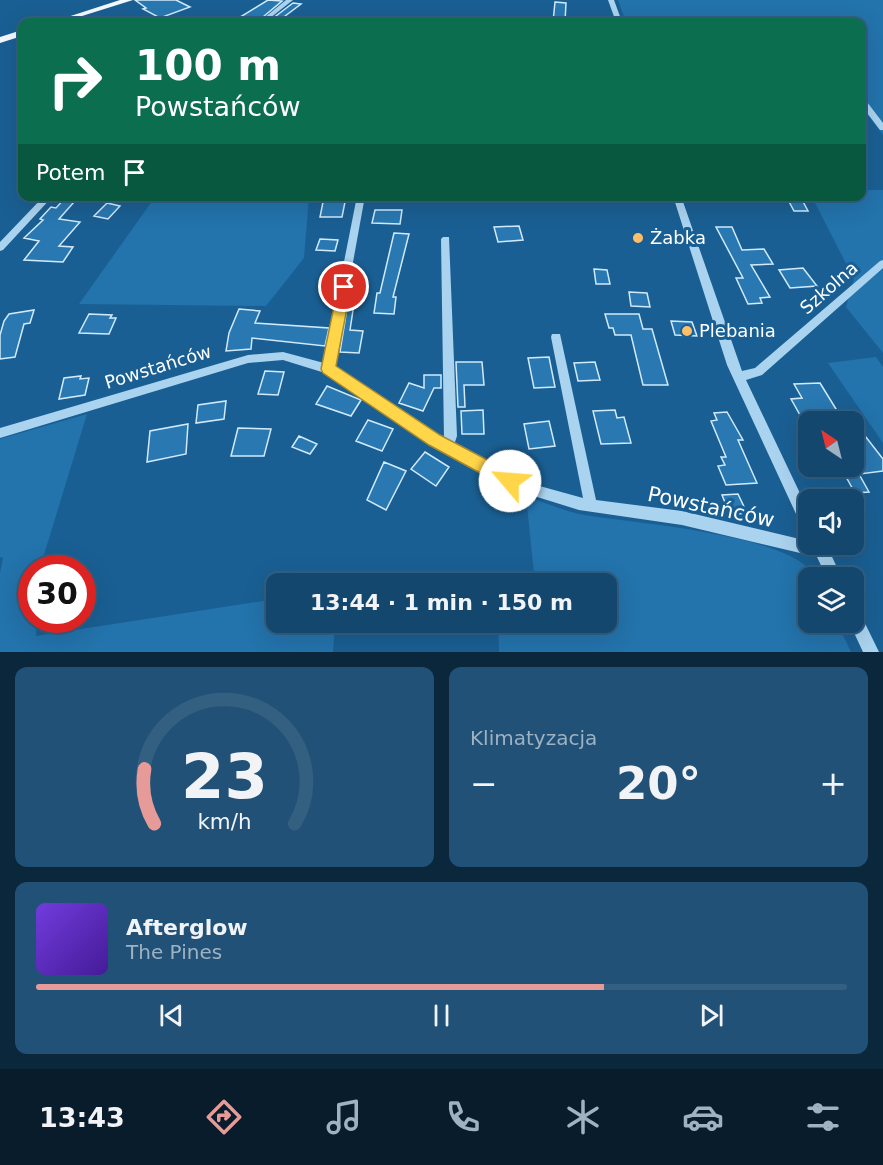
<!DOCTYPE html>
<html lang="pl">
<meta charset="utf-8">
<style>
body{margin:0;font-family:"DejaVu Sans",sans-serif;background:#215176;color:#f1f3f6;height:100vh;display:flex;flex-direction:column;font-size:22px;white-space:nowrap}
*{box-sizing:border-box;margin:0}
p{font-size:20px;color:#9db2c2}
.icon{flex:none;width:33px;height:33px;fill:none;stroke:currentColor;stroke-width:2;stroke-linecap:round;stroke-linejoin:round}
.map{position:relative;height:652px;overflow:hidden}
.side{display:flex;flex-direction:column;gap:15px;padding:15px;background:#0b273c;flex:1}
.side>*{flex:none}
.hud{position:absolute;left:18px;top:18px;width:848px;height:183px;border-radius:12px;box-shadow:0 6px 24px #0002,0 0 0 2px #335f81;background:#0b6e4f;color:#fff;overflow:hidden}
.needle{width:39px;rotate:325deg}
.buttons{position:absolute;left:798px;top:411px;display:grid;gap:12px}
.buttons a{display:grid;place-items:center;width:66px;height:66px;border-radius:12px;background:#14476e;box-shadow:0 6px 24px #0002,0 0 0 2px #335f81;font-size:30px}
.speed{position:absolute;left:18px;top:555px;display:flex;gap:12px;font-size:30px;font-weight:700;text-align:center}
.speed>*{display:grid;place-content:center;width:78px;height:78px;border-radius:50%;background:#14476e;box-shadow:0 6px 24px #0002,0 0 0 2px #335f81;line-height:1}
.speed .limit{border:9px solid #d22;background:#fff;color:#111}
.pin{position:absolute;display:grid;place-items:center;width:51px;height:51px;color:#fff;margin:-26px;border:3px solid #fff;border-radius:50%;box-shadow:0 2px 6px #0007}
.me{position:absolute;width:66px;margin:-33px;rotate:297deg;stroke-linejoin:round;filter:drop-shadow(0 0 4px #0008)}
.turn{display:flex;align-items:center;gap:21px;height:126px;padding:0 18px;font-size:27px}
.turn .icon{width:78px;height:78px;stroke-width:2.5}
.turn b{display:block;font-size:42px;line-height:51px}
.then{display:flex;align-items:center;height:57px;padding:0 18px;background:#0003;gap:12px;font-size:22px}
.big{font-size:45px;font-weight:700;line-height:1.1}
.side .card{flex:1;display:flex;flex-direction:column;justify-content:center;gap:9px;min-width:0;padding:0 21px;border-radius:12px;background:#215176}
.side .dial{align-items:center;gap:0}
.dial svg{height:156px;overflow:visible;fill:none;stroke:#335f81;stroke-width:7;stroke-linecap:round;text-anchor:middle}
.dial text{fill:#f1f3f6;stroke:none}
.song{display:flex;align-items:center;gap:18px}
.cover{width:72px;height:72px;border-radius:9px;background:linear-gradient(135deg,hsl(260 70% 55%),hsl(260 70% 35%))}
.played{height:6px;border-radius:3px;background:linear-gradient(90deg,#e69b98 70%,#335f81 70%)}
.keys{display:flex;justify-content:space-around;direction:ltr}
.heat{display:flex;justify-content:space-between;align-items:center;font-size:33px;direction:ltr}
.side .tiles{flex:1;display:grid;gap:15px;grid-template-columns:1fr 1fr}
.card:last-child{grid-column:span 2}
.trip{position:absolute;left:266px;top:573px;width:351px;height:60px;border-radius:12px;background:#14476e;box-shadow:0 6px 24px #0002,0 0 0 2px #335f81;font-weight:700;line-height:60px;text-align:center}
.tab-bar{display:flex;height:96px;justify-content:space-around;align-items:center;background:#081c2c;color:#9db2c2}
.tab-bar .icon{width:42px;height:42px}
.tab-bar .current{color:#e69b98}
.tab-bar b{font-size:27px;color:#f1f3f6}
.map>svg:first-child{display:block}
.green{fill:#2373ac}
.building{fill:#2978b1;stroke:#d1eafb;stroke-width:1.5}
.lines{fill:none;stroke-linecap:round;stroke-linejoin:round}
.minor{fill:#aad3ef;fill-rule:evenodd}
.major{fill:#f3f9ff;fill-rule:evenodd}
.route{fill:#ffd54a;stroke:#a68a30;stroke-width:1.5}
.poi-dot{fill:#ffbf69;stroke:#1a5f93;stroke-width:2}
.labels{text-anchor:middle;stroke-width:6;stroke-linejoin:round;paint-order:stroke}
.poi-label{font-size:18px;fill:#fff;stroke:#1a5f93;text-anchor:start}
.street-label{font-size:18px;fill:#fff;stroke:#1a5f93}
.near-street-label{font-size:21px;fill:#fff;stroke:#1a5f93}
</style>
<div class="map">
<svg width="883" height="652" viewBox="0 0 883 652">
<rect width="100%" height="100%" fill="#1a5f93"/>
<!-- green -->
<path class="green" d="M 618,0 L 883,0 L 883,135 L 861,106 L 861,22 L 626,22 Z
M 861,190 L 883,190 L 883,353 L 846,307 L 854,279 L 812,197 L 861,196 Z
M 155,197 L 309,197 L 304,258 L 266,306 L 79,304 Z
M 876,357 L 883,367 L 883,443 L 828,363 Z
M 87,414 L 40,568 L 32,568 L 32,620 L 37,620 L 36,636 L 276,599 L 276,622 L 335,623 L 333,652 L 0,652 L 0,573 L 3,558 L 0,557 L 0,439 Z
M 526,496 C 545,503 564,511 584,515 C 631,523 794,534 815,577 L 808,578 L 808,622 L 837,623 L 851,652 L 499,652 L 498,623 L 606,622 L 606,584 L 535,583 Z"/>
<!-- building -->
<path class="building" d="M 135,0 L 176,0 L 190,7 L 160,18 L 143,9 L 146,8 Z
M 268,0 L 282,1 L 257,22 L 232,22 Z
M 555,2 L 566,3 L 565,22 L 553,22 Z
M 293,3 L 301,4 L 277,22 L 268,22 Z
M 67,196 L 74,202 L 59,219 L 80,222 L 59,246 L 73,247 L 63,262 L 24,260 L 39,241 L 24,238 L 43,220 L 40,219 L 51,207 L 56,208 Z
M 786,196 L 800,196 L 808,211 L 794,211 Z
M 323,202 L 345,202 L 342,217 L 320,217 Z
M 107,203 L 120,206 L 108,219 L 94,216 Z
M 375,210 L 402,210 L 400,224 L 372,223 Z
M 519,226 L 523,240 L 498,242 L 494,227 Z
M 716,227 L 732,227 L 742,250 L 764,249 L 773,264 L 751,265 L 770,297 L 760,298 L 762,303 L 748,304 L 736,278 L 743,278 Z
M 394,233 L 409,234 L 393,297 L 396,297 L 394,314 L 374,313 L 377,293 L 380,293 Z
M 320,239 L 338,240 L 335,251 L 316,250 Z
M 803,268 L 817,286 L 790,288 L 779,270 Z
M 594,269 L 607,270 L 610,284 L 596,284 Z
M 629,292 L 647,293 L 650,307 L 631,306 Z
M 349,296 L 355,297 L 350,330 L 363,331 L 359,353 L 340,352 Z
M 239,309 L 260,311 L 255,323 L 329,328 L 325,346 L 252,338 L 251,349 L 226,351 L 229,333 Z
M 34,310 L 30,323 L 24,324 L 15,357 L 0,359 L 0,335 L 4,321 L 9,314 Z
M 89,314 L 112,315 L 110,318 L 116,318 L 109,334 L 79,333 Z
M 605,314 L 639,314 L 643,329 L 652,329 L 668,385 L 643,385 L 631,335 L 615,335 L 613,328 L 609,328 Z
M 671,321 L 692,322 L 697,336 L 675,335 Z
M 549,357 L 555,387 L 534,388 L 528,358 Z
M 456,362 L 482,362 L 484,385 L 464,385 L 465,407 L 458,407 Z
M 595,362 L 600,380 L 578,381 L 574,363 Z
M 265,371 L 284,372 L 278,395 L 258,394 Z
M 424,375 L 441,375 L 441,388 L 434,388 L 423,411 L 399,403 L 409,383 L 424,388 Z
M 81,376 L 80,379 L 89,378 L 85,395 L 59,399 L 64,378 Z
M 820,383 L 844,422 L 804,422 L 791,399 L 802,398 L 794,384 Z
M 327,386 L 361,400 L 351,416 L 316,404 Z
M 226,401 L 224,419 L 196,423 L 198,405 Z
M 483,410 L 484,434 L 462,434 L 461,411 Z
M 615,410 L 617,418 L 624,417 L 631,443 L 601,444 L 593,411 Z
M 727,412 L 743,440 L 738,440 L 757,483 L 726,485 L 718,466 L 725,465 L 721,457 L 726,457 L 711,421 L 717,420 L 714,413 Z
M 368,420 L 393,429 L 382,451 L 356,441 Z
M 549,421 L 555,446 L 529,449 L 524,424 Z
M 188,424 L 186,454 L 147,462 L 150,431 Z
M 238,428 L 271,429 L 264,456 L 231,456 Z
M 862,432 L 883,459 L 883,471 L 859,474 L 869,492 L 855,493 L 840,466 L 854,466 L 854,433 Z
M 299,436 L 317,444 L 310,454 L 292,447 Z
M 425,452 L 449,467 L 436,486 L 411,469 Z
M 384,462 L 406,471 L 386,510 L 367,500 Z
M 738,494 L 747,513 L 730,515 L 722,495 Z"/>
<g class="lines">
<!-- minor -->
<path class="minor" d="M 286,0 L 293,0 L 265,22 L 259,22 Z
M 608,0 L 614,0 L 622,22 L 616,22 Z
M 861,98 L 864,98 L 883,123 L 883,130 L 880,130 L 861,105 Z
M 44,196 L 53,196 L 3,250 L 0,251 L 0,242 Z
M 357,196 L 365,196 L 334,367 L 444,439 L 441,239 L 443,237 L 449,237 L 457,436 L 454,445 L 536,485 L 583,498 L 551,337 L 552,334 L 560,334 L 596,500 L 682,511 L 808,541 L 808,544 L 826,544 L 842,578 L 827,578 L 817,557 L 682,525 L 579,510 L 534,496 L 443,452 L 325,373 L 283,360 L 248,363 L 0,438 L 0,428 L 248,355 L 283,352 L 324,363 Z
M 673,196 L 681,196 L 742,371 L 755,368 L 880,261 L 883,260 L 883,268 L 762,375 L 746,380 L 808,510 L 808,531 L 803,529 L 727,365 Z
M 854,609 L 859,611 L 879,652 L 863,652 L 849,622 L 854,622 Z"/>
<!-- major -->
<path class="major" d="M 120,0 L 133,0 L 63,22 L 52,22 Z
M 22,30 L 22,36 L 0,43 L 0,37 Z"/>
</g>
<!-- route -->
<path class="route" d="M 344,282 L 351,287 L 336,366 L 440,435 L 516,475 L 518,481 L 516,486 L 510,489 L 504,486 L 429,445 L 323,373 L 321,369 L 338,287 Z"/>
<!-- markers -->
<g class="poi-dot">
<circle cx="638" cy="238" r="6"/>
<circle cx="687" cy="331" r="6"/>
</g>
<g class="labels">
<!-- poi labels -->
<g class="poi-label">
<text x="650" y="244">Żabka</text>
<text x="699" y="337">Plebania</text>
</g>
<!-- street labels -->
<g class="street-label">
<text transform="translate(829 288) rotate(-41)" y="6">Szkolna</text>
<text transform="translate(158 367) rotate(-17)" y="6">Powstańców</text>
</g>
<!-- near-street labels -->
<g class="near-street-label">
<text transform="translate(711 507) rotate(12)" y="7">Powstańców</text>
</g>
</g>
</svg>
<div class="buttons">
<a><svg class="needle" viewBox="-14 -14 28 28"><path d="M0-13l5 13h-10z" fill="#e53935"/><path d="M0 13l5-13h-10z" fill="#9db2c2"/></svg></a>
<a><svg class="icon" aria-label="sound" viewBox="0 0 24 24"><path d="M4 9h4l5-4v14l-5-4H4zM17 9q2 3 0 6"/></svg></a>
<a><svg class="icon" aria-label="layers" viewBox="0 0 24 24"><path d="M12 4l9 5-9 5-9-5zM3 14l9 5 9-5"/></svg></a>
</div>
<div class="speed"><div class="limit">30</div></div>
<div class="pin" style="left:344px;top:287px;background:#d93025"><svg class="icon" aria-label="arrive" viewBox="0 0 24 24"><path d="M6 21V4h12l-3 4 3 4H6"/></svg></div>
<svg class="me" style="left:510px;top:481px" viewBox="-20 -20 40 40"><circle r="19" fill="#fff"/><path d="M0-13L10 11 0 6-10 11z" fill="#ffd54a"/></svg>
<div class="trip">13:44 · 1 min · 150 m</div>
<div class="hud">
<div class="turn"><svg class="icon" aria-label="right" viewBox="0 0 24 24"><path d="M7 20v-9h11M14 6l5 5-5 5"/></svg><div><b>100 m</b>Powstańców</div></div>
<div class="then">Potem<svg class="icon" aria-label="arrive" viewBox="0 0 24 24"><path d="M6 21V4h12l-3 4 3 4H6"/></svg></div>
</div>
</div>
<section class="side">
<div class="tiles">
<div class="card dial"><svg viewBox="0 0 100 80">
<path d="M14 69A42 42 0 1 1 86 69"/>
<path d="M14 69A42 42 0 0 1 9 41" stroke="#e69b98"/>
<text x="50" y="56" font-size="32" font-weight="700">23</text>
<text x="50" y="72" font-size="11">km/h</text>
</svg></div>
<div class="card"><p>Klimatyzacja</p>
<div class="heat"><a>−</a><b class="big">20°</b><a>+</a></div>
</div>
<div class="card">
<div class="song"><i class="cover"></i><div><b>Afterglow</b><p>The Pines</p></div></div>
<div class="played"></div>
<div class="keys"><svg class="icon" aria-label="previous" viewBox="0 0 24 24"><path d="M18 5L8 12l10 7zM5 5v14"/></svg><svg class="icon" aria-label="pause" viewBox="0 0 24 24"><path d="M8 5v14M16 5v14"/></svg><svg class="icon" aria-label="next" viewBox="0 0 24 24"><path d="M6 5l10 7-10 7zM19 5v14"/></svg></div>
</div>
</div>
</section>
<nav class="tab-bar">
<b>13:43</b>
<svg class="icon current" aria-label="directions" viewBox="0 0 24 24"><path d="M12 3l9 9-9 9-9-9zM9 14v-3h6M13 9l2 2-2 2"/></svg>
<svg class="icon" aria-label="music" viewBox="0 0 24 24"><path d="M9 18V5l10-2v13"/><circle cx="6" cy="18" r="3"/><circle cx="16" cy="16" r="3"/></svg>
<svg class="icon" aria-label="phone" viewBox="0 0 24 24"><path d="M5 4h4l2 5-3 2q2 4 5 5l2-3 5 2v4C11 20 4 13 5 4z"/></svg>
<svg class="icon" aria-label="climate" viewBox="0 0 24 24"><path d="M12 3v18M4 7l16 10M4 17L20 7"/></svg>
<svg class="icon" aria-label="car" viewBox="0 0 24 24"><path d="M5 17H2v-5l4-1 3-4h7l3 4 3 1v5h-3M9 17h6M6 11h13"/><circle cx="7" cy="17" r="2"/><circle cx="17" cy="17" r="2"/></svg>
<svg class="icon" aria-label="filters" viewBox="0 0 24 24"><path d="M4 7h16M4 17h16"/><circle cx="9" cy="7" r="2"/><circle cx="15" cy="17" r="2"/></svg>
</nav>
